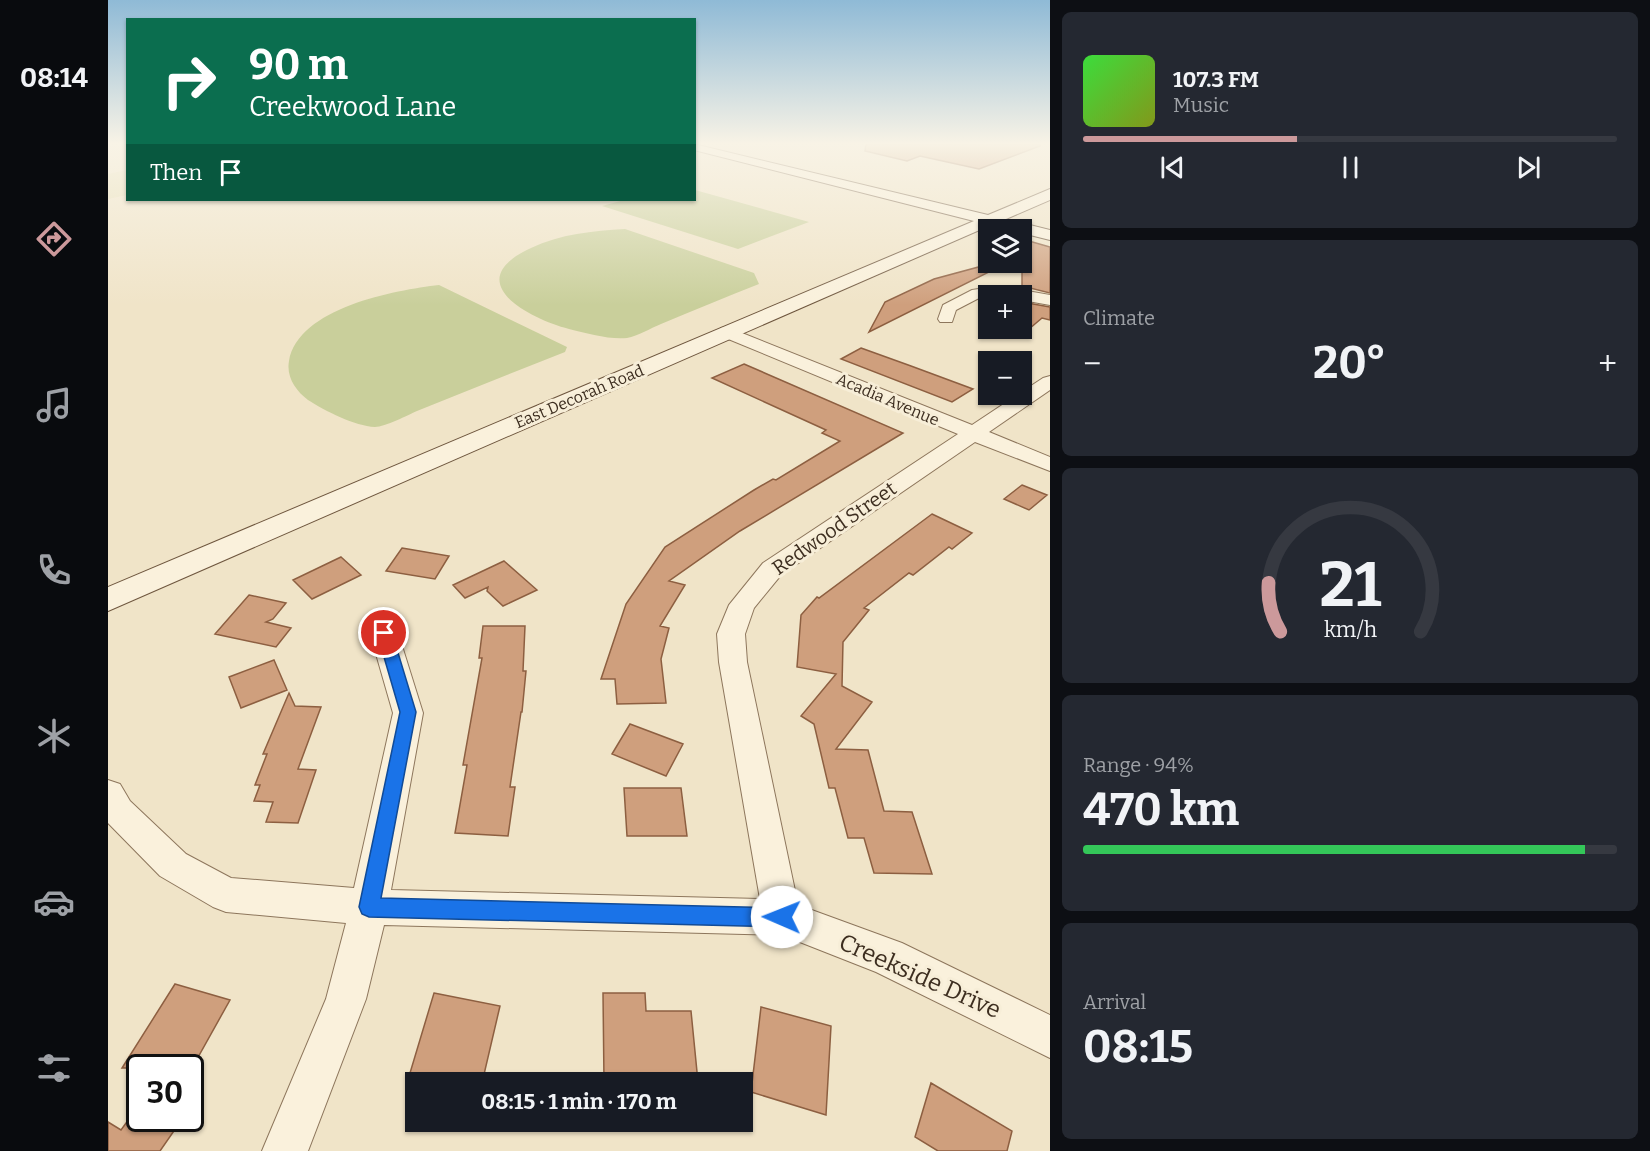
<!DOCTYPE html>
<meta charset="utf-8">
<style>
body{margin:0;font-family:Bitter,serif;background:#242831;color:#f1f3f6;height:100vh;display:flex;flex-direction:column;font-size:22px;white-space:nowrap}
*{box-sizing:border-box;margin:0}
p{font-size:20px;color:#9ea1a6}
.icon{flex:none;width:33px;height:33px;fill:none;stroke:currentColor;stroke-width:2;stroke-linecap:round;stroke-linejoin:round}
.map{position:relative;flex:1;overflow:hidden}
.panel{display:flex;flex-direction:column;gap:12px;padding:12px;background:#0d0f14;width:600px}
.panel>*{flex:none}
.top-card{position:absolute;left:18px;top:18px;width:570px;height:183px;border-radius:0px;box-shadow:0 2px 4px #0004;background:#0b6e4f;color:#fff;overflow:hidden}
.tools{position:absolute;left:870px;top:219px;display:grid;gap:12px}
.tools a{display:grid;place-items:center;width:54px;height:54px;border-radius:0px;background:#171b24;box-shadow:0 2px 4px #0004;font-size:30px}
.speed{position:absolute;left:18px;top:1054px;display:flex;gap:12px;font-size:30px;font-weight:700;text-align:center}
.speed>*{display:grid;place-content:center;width:78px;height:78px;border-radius:50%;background:#171b24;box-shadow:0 2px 4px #0004;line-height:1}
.speed .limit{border:3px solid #111;border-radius:9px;background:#fff;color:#111}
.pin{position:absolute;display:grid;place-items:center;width:51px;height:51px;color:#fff;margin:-26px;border:3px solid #fff;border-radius:50%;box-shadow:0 2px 6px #0007}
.me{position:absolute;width:66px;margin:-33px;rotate:271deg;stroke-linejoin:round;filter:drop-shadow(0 0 4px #0008)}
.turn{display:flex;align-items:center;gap:21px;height:126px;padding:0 24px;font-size:27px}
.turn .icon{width:78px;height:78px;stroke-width:2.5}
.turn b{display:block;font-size:42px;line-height:51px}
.then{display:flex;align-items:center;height:57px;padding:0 24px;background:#0003;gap:12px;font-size:22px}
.big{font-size:45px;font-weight:700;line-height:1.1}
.panel .tile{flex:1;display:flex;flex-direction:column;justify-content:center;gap:9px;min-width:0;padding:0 21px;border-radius:9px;background:#242831}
.panel .dial{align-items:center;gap:0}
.dial svg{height:156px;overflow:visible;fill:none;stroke:#363941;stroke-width:7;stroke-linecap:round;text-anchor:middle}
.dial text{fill:#f1f3f6;stroke:none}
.song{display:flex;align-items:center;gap:18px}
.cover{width:72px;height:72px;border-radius:9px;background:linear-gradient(135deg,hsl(120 70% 55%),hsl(70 70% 35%))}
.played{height:6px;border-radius:3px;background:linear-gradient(90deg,#cc999b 40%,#363941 40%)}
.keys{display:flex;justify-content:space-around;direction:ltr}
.heat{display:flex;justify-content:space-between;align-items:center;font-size:33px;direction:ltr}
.charge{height:9px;border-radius:4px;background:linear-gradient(90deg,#34c759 94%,#363941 0)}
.trip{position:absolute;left:297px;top:1072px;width:348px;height:60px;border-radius:0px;background:#171b24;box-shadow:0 2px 4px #0004;font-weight:700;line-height:60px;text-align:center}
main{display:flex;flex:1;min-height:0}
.dock{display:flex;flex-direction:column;width:108px;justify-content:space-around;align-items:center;background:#090b0e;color:#9ea1a6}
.dock .icon{width:42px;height:42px}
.dock .active{color:#cc999b}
.dock b{font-size:27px;color:#f1f3f6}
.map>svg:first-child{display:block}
.farmland{fill:#e6deb5}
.green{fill:#c9cf9b}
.building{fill:#cf9f7d;stroke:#8d5f41;stroke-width:1.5}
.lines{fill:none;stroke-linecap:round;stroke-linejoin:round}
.street-casing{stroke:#8d765c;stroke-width:2}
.secondary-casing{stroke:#6f573f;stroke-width:2}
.street{fill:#faf1dc;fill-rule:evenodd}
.secondary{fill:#faf1dc;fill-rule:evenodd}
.route{fill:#1a73e8;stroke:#114b97;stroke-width:1.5}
.labels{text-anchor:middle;stroke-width:6;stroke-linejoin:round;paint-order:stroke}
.far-street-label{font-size:16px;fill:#3d2e20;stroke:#f7eed8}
.street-label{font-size:20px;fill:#3d2e20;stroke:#f7eed8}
.near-street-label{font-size:24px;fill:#3d2e20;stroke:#f7eed8}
</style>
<main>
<nav class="dock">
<b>08:14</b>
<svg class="icon active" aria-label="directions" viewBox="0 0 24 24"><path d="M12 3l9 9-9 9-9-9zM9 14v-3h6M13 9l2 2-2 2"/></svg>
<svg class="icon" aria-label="music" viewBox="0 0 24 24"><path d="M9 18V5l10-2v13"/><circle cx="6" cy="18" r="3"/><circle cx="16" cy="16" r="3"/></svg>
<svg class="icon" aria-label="phone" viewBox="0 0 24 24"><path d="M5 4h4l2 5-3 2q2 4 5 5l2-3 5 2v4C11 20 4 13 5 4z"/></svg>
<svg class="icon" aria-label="climate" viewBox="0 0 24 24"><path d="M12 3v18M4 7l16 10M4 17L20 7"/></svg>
<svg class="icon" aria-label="car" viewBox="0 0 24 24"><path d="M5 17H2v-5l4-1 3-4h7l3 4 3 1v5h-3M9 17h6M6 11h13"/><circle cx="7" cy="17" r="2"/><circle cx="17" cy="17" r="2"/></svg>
<svg class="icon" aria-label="filters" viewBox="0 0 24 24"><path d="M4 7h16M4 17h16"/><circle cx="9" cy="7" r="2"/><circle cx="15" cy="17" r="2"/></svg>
</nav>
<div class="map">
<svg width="942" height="1151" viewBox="0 0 942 1151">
<rect width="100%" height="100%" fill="#f0e4c8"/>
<!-- farmland -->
<path class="farmland" d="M 19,170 L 19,195 L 0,199 L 0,174 Z"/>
<!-- green -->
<path class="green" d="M 587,190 L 701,222 L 630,249 L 494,206 L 516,200 L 586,200 Z
M 517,229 L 646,273 L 651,284 C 618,297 586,310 553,324 C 543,328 530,336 519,338 C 502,340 478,333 461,329 C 419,318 351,281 423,248 C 452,234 485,231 517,229 Z
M 331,285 L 459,347 L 457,352 C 408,371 359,391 309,411 C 300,415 277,427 267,427 C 247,426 217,411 200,400 C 188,391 178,377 181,361 C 190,308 287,290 331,285 Z"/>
<!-- building -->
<path class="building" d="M 758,144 L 932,144 L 932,146 L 871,169 L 812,156 L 799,161 L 757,151 Z
M 914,239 L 942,247 L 942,293 L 914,286 Z
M 878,265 L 881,272 L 761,332 L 777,302 L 826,279 Z
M 914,302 L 942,307 L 942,320 L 934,318 L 914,335 Z
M 753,348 L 803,366 L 865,389 L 844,402 L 733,359 Z
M 636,364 L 795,433 L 632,531 L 561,581 L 577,585 L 552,626 L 561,628 L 553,659 L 558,703 L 509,704 L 507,679 L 493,679 L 518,604 L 557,547 L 646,490 L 665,479 L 668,480 L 732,441 L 714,433 L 718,430 L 604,378 Z
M 914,485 L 939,495 L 921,510 L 896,499 Z
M 824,514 L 864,533 L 844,549 L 841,547 L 805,575 L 801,573 L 756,608 L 761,610 L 735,642 L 734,686 L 764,702 L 728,749 L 760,750 L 776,811 L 804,812 L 824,874 L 766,873 L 756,838 L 740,838 L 727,788 L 721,788 L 706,724 L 693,716 L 728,674 L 689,667 L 693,615 L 709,597 L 711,598 Z
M 294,548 L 341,556 L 327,579 L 278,571 Z
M 233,557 L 253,575 L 204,599 L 185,580 Z
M 396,561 L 429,590 L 395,606 L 379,591 L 380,587 L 357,598 L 345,585 Z
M 141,595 L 178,603 L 165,619 L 158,622 L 183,628 L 168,647 L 107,634 Z
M 375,626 L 417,626 L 415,671 L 418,671 L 414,712 L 413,712 L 402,787 L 407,787 L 400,836 L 347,833 L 359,765 L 355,765 L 374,658 L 371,658 Z
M 166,660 L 179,690 L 133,708 L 121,677 Z
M 181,693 L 187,706 L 213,707 L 190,769 L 208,770 L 190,823 L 158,822 L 165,802 L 146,801 L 152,785 L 147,785 L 159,754 L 155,754 Z
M 522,724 L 575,744 L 558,776 L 504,754 Z
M 516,788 L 573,788 L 579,836 L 519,836 Z
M 67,984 L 122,1000 L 84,1068 L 14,1068 Z
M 326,993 L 392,1006 L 374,1083 L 299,1083 Z
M 495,993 L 537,993 L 538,1011 L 583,1011 L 590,1082 L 496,1082 Z
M 653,1007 L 723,1026 L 718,1115 L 643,1092 Z
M 823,1083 L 904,1131 L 899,1151 L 830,1151 L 807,1137 Z
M 21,1119 L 53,1119 L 68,1128 L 52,1151 L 0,1151 L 0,1122 L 13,1130 Z"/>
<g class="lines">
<defs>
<path id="street" d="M 890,286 L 942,295 L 942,305 L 914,300 L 914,296 L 873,297 L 848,310 L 844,322 L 832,322 L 830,319 L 835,305 L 864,290 Z
M 619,327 L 864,425 L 935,378 L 942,376 L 942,390 L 881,432 L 942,457 L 942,471 L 867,442 L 673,575 L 646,608 L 637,634 L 639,662 L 690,905 L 794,943 L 942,1015 L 942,1058 L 768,972 L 674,935 L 276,925 L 258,999 L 200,1151 L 154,1151 L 218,999 L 238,923 L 118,912 L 105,907 L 52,876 L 0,823 L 0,780 L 12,784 L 22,801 L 78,854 L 123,878 L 246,888 L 285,713 L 262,633 L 266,626 L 276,623 L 286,626 L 290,633 L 315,713 L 283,890 L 652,899 L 611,662 L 609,634 L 621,605 L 655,563 L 850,434 L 613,336 L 611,332 L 613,328 Z"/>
<path id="secondary" d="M 586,144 L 880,215 L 942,189 L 942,200 L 898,219 L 942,230 L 942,240 L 914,233 L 914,230 L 900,230 L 883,225 L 0,611 L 0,587 L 866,221 L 586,150 Z"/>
</defs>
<!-- street casing -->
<use href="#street" class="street-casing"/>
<!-- secondary casing -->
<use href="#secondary" class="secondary-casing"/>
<!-- street -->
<use href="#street" class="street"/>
<!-- secondary -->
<use href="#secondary" class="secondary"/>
</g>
<!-- sky -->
<linearGradient id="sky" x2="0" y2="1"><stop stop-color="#8fbad6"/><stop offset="0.47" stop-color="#f8f3e6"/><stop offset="1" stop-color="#f8f3e6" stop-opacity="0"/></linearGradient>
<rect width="942" height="305" fill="url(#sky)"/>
<!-- route -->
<path class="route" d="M 276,628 L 284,633 L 308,712 L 273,898 L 674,908 L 681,911 L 684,917 L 681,924 L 674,927 L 261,917 L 254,914 L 251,907 L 292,712 L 269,633 Z"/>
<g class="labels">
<!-- far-street labels -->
<g class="far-street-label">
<text transform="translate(471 396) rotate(-23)" y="6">East Decorah Road</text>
<text transform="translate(780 399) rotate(23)" y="6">Acadia Avenue</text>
</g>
<!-- street labels -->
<g class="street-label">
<text transform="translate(726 528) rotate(-35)" y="7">Redwood Street</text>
</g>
<!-- near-street labels -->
<g class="near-street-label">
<text transform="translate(812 976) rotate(24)" y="8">Creekside Drive</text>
</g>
</g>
</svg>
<div class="tools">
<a><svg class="icon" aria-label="layers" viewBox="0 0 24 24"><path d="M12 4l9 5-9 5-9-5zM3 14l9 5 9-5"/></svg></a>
<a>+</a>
<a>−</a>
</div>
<div class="speed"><div class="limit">30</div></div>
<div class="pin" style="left:276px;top:633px;background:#d93025"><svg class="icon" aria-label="arrive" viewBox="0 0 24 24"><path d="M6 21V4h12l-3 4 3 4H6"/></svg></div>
<svg class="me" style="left:674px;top:917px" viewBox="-20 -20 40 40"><circle r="19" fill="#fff"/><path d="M0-13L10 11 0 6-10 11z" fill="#1a73e8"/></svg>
<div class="trip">08:15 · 1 min · 170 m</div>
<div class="top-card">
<div class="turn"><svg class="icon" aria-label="right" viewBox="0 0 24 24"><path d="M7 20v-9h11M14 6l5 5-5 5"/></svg><div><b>90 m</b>Creekwood Lane</div></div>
<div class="then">Then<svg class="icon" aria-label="arrive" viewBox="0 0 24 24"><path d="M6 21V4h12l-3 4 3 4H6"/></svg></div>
</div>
</div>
<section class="panel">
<div class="tile">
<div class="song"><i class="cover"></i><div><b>107.3 FM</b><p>Music</p></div></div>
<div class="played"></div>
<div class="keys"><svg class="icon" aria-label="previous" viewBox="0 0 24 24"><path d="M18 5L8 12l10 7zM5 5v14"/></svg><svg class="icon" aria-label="pause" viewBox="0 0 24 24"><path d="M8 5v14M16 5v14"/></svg><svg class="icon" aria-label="next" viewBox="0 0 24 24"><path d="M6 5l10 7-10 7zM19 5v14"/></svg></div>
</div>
<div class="tile"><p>Climate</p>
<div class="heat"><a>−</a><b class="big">20°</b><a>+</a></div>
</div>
<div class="tile dial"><svg viewBox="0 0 100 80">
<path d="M14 69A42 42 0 1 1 86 69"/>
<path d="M14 69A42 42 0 0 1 8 44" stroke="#cc999b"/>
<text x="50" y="56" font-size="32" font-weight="700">21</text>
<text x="50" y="72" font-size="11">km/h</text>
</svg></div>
<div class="tile"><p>Range · 94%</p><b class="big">470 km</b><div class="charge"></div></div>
<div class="tile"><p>Arrival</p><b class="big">08:15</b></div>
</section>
</main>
